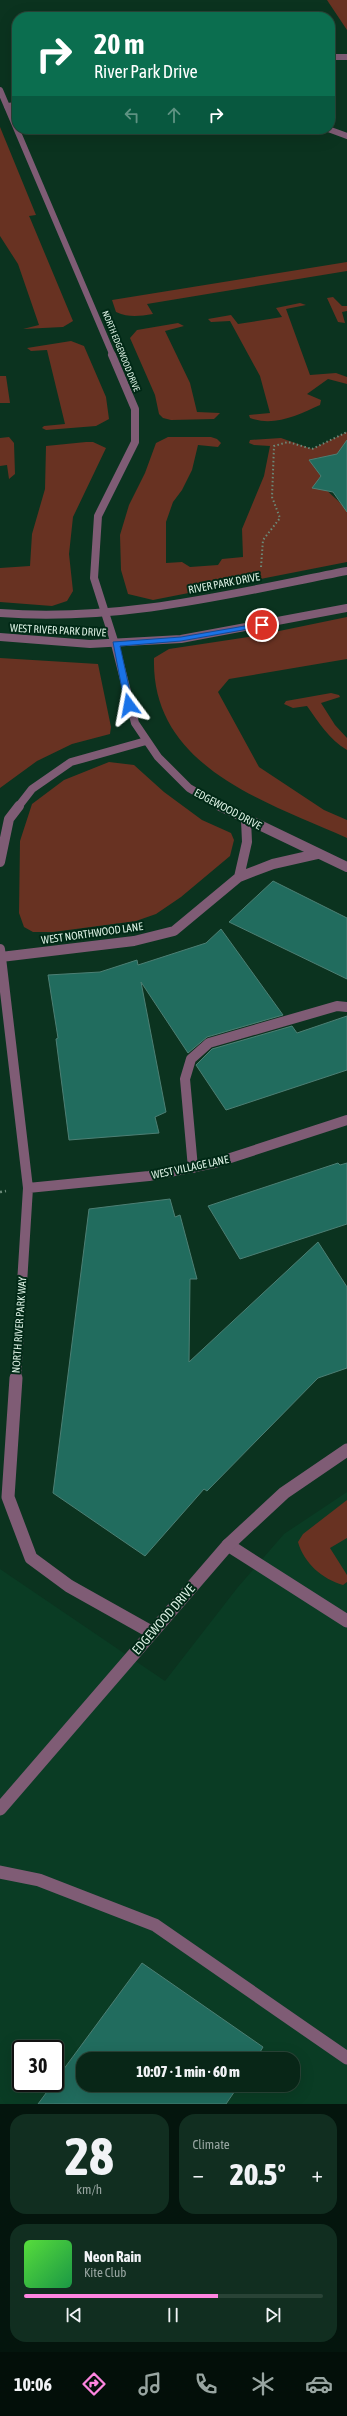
<!DOCTYPE html>
<meta charset="utf-8">
<style>
body{margin:0;font-family:"Asap Condensed",sans-serif;background:#112e20;color:#f1f3f6;height:100vh;display:flex;flex-direction:column;font-size:15px;white-space:nowrap}
*{box-sizing:border-box;margin:0}
p{font-size:13px;color:#98a5a1}
.icon{flex:none;width:22px;height:22px;fill:none;stroke:currentColor;stroke-width:2;stroke-linecap:round;stroke-linejoin:round}
.map{position:relative;height:2104px;overflow:hidden}
.panel{display:flex;flex-direction:column;gap:10px;padding:10px;background:#04150d;flex:1}
.panel>*{flex:none}
.top-card{position:absolute;left:12px;top:12px;width:323px;height:122px;border-radius:16px;box-shadow:0 4px 16px #0002,0 0 0 1px #294336;background:#0b6e4f;color:#fff;overflow:hidden}
.speed{position:absolute;left:12px;top:2040px;display:flex;gap:8px;font-size:20px;font-weight:700;text-align:center}
.speed>*{display:grid;place-content:center;width:52px;height:52px;border-radius:50%;background:#082617;box-shadow:0 4px 16px #0002,0 0 0 1px #294336;line-height:1}
.speed .limit{border:2px solid #111;border-radius:6px;background:#fff;color:#111}
.pin{position:absolute;display:grid;place-items:center;width:34px;height:34px;color:#fff;margin:-17px;border:2px solid #fff;border-radius:50%;box-shadow:0 1px 4px #0007}
.me{position:absolute;width:44px;margin:-22px;rotate:347deg;stroke-linejoin:round;filter:drop-shadow(0 0 3px #0008)}
.turn{display:flex;align-items:center;gap:14px;height:84px;padding:0 16px;font-size:18px}
.turn .icon{width:52px;height:52px;stroke-width:2.5}
.turn b{display:block;font-size:28px;line-height:34px}
.lanes{display:flex;align-items:center;height:38px;padding:0 16px;background:#0003;justify-content:center;gap:20px;direction:ltr}
.lanes .off{opacity:.35}
.big{font-size:30px;font-weight:800;line-height:1.1}
.panel .card{flex:1;display:flex;flex-direction:column;justify-content:center;gap:6px;min-width:0;padding:0 14px;border-radius:16px;background:#112e20}
.panel .dial{align-items:center;gap:0}
.dial b{font-size:52px;line-height:1}
.song{display:flex;align-items:center;gap:12px}
.cover{width:48px;height:48px;border-radius:6px;background:linear-gradient(135deg,hsl(110 70% 55%),hsl(140 70% 35%))}
.played{height:4px;border-radius:2px;background:linear-gradient(90deg,#fe85e0 65%,#294336 65%)}
.keys{display:flex;justify-content:space-around;direction:ltr}
.heat{display:flex;justify-content:space-between;align-items:center;font-size:22px;direction:ltr}
.panel .tiles{flex:1;display:grid;gap:10px;grid-template-columns:1fr 1fr}
.card:last-child{grid-column:span 2}
.trip{position:absolute;left:76px;top:2052px;width:224px;height:40px;border-radius:16px;background:#082617;box-shadow:0 4px 16px #0002,0 0 0 1px #294336;font-weight:800;line-height:40px;text-align:center}
.menu{display:flex;height:64px;justify-content:space-around;align-items:center;background:#030f09;color:#98a5a1}
.menu .icon{width:28px;height:28px}
.menu .on{color:#fe85e0}
.menu b{font-size:18px;color:#f1f3f6}
.map>svg:first-child{display:block}
.built{fill:#0a3c24;fill-rule:evenodd}
.green{fill:#683222}
.building{fill:#216c5e;stroke:#4d7f74}
.lines{fill:none;stroke-linecap:round;stroke-linejoin:round}
.path-far1{stroke:#6b8a79;stroke-width:2;stroke-dasharray:1.5 2.5;stroke-linecap:butt}
.path{stroke:#6b8a79;stroke-width:2.5;stroke-dasharray:2 3;stroke-linecap:butt}
.service-far2{stroke:#7f5c75;stroke-width:6}
.service-far1{stroke:#7f5c75;stroke-width:10}
.service{stroke:#7f5c75;stroke-width:13}
.minor-far3{stroke:#7f5c75;stroke-width:6}
.minor-far2{stroke:#7f5c75;stroke-width:8}
.minor-far1{stroke:#7f5c75;stroke-width:10}
.minor{stroke:#7f5c75;stroke-width:13}
.tertiary{stroke:#7f5c75;stroke-width:8}
.route{fill:#1a73e8;stroke:#114b97}
.labels{text-anchor:middle;stroke-width:4;stroke-linejoin:round;paint-order:stroke}
.far-street-label{font-size:9px;fill:#daefe2;stroke:#012916}
.street-label{font-size:11px;fill:#daefe2;stroke:#012916}
.near-street-label{font-size:13px;fill:#daefe2;stroke:#012916}
</style>
<div class="map">
<svg width="347" height="2104" viewBox="0 0 347 2104">
<rect width="100%" height="100%" fill="#0b331f"/>
<!-- built -->
<path class="built" d="M 347,1492 L 347,2104 L 0,2104 L 0,1569 L 165,1681 L 238,1587 L 284,1534 ZM 21,2049 L 55,2049 L 55,2083 L 21,2083 ZM 83,2059 L 293,2059 L 293,2085 L 83,2085 Z"/>
<!-- green -->
<path class="green" d="M 327,0 L 347,0 L 347,30 Z
M 0,127 L 36,215 L 29,216 L 30,218 L 73,321 L 63,327 L 23,329 L 39,325 L 18,264 L 0,236 Z
M 347,262 L 347,271 L 147,304 L 153,314 C 139,316 130,318 116,312 L 112,300 Z
M 333,297 L 342,306 L 347,306 L 347,311 L 342,312 L 345,323 L 338,322 L 327,298 Z
M 300,303 L 306,305 L 286,309 L 310,375 L 336,373 L 347,377 L 347,384 L 328,379 L 307,394 L 321,400 L 320,405 C 298,415 274,427 250,418 L 249,415 L 270,413 L 260,376 L 230,321 L 211,322 L 208,319 L 231,315 L 238,324 L 282,317 L 276,308 Z
M 178,323 L 184,326 L 165,331 L 190,383 L 197,412 L 220,413 L 214,419 L 171,420 L 163,418 L 159,414 L 155,395 L 130,338 L 137,330 Z
M 71,341 L 84,346 L 106,397 L 109,419 L 96,426 L 46,430 L 42,428 L 44,426 L 65,424 L 47,350 L 31,351 L 27,348 Z
M 0,376 L 6,376 L 10,403 L 0,403 Z
M 347,432 L 347,454 L 316,458 L 312,464 L 321,476 L 318,480 C 326,491 335,497 344,507 L 347,508 L 347,562 L 153,600 L 128,594 L 121,570 L 120,535 L 129,505 L 145,473 L 156,443 L 168,437 L 211,437 L 217,439 L 221,443 L 218,447 L 198,445 L 192,470 L 182,490 L 173,502 L 166,522 L 166,563 L 182,562 L 190,567 L 218,565 L 222,559 L 243,557 L 242,529 L 264,476 L 270,446 L 254,445 L 249,443 L 250,440 L 281,438 L 312,449 Z
M 9,437 L 14,443 L 15,474 L 9,479 L 7,465 L 0,466 L 0,438 Z
M 86,442 L 93,442 L 106,448 L 73,517 L 69,554 L 73,591 L 67,601 L 52,606 L 0,602 L 0,568 L 30,566 L 32,534 L 45,489 L 46,446 Z
M 347,617 L 347,659 L 229,679 L 218,692 L 259,767 L 324,810 L 347,820 L 347,838 C 266,802 151,767 154,658 L 169,649 L 255,636 Z
M 0,658 L 98,664 L 111,727 L 110,734 L 72,744 L 37,761 L 0,788 Z
M 331,693 L 339,695 L 340,697 L 321,703 L 335,725 L 347,738 L 347,750 C 329,739 319,723 307,706 L 293,708 L 284,704 L 286,701 Z
M 109,762 L 134,765 L 164,792 L 202,820 L 231,833 L 234,840 L 230,856 L 181,897 L 156,914 L 136,921 L 53,932 L 33,932 L 24,927 L 19,913 L 20,841 L 32,804 L 64,780 Z
M 347,1500 L 347,1538 L 330,1548 L 347,1575 L 347,1582 L 343,1585 C 322,1579 304,1563 298,1542 L 303,1534 Z"/>
<!-- building -->
<path class="building" d="M 347,440 L 347,512 L 333,492 L 312,488 L 321,476 L 309,460 L 337,454 Z
M 273,881 L 347,918 L 347,979 L 229,922 Z
M 221,929 L 283,1015 L 207,1037 L 188,1053 L 141,982 L 166,1112 L 155,1117 L 159,1133 L 69,1140 L 56,1039 L 58,1038 L 48,975 L 100,972 L 137,960 L 138,965 L 206,943 Z
M 347,1016 L 347,1070 L 226,1110 L 196,1065 L 212,1049 L 292,1026 L 297,1033 Z
M 338,1163 L 340,1165 L 347,1163 L 347,1224 L 240,1259 L 208,1206 Z
M 170,1199 L 175,1217 L 180,1215 L 197,1279 L 190,1279 L 189,1362 L 318,1242 L 347,1287 L 347,1368 L 318,1378 L 207,1491 L 204,1489 L 145,1556 L 53,1493 L 89,1209 Z
M 142,1963 L 263,2047 L 256,2059 L 83,2059 L 83,2085 L 239,2085 L 226,2104 L 38,2104 Z"/>
<g class="lines">
<!-- path-far1 -->
<path class="path-far1" d="M 261,567 L 263,540 L 280,518 L 272,497 L 274,446 L 288,442 L 312,449 L 347,432"/>
<!-- path -->
<path class="path" d="M 0,1192 L 6,1191"/>
<!-- service-far2 -->
<path class="service-far2" d="M 330,57 L 347,57
M 7,106 L 17,105
M 328,129 L 347,136"/>
<!-- service-far1 -->
<path class="service-far1" d="M 193,1168 L 185,1079 L 191,1059 L 209,1043 L 337,1006 L 347,1007"/>
<!-- service -->
<path class="service" d="M 228,1545 L 347,1621
M 0,1872 L 39,1880 L 155,1925 L 347,2058"/>
<!-- minor-far3 -->
<path class="minor-far3" d="M 0,90 L 113,356"/>
<!-- minor-far2 -->
<path class="minor-far2" d="M 112,355 L 135,409 L 135,442 L 98,516 L 94,578 L 115,644 L 135,723 L 158,757 L 189,788 L 222,807
M 18,807 L 32,789 L 71,762 L 146,741"/>
<!-- minor-far1 -->
<path class="minor-far1" d="M 220,806 L 347,867
M 0,862 L 9,819 L 19,806
M 239,877 L 247,842 L 246,820
M 0,949 L 28,1188 L 16,1379
M 1,957 L 134,941 L 174,931 L 239,877 L 273,864 L 317,854
M 28,1188 L 149,1176 L 215,1163 L 347,1120"/>
<!-- minor -->
<path class="minor" d="M 16,1378 L 8,1497 L 31,1558 L 69,1586 L 151,1632
M 0,1809 L 228,1545 L 284,1493 L 347,1450"/>
<!-- tertiary -->
<path class="tertiary" d="M 0,613 C 120,622 230,594 347,571
M 0,637 L 90,644 L 181,639 L 347,608"/>
</g>
<!-- route -->
<path class="route" d="M 262,623 L 266,625 L 265,626 L 181,641 L 120,646 L 133,705 L 129,707 L 125,705 L 113,642 L 181,637 Z"/>
<g class="labels">
<!-- far-street labels -->
<g class="far-street-label">
<text transform="translate(121 351) rotate(68)" y="3">NORTH EDGEWOOD DRIVE</text>
</g>
<!-- street labels -->
<g class="street-label">
<text transform="translate(224 583) rotate(-11)" y="4">RIVER PARK DRIVE</text>
<text transform="translate(58 630) rotate(3)" y="4">WEST RIVER PARK DRIVE</text>
<text transform="translate(228 809) rotate(28)" y="4">EDGEWOOD DRIVE</text>
<text transform="translate(92 933) rotate(-8)" y="4">WEST NORTHWOOD LANE</text>
<text transform="translate(190 1167) rotate(-12)" y="4">WEST VILLAGE LANE</text>
<text transform="translate(19 1325) rotate(-86)" y="4">NORTH RIVER PARK WAY</text>
</g>
<!-- near-street labels -->
<g class="near-street-label">
<text transform="translate(163 1619) rotate(-49)" y="5">EDGEWOOD DRIVE</text>
</g>
</g>
</svg>
<div class="speed"><div class="limit">30</div></div>
<div class="pin" style="left:262px;top:625px;background:#d93025"><svg class="icon" aria-label="arrive" viewBox="0 0 24 24"><path d="M6 21V4h12l-3 4 3 4H6"/></svg></div>
<svg class="me" style="left:129px;top:705px" viewBox="-20 -20 40 40"><path d="M0-17L14 15 0 8-14 15z" fill="#1a73e8" stroke="#fff" stroke-width="4"/></svg>
<div class="trip">10:07 · 1 min · 60 m</div>
<div class="top-card">
<div class="turn"><svg class="icon" aria-label="right" viewBox="0 0 24 24"><path d="M7 20v-9h11M14 6l5 5-5 5"/></svg><div><b>20 m</b>River Park Drive</div></div>
<div class="lanes"><svg class="icon off" aria-label="left" viewBox="0 0 24 24"><path d="M17 20v-9H6M10 6l-5 5 5 5"/></svg><svg class="icon off" aria-label="ahead" viewBox="0 0 24 24"><path d="M12 20V5M6 11l6-6 6 6"/></svg><svg class="icon" aria-label="right" viewBox="0 0 24 24"><path d="M7 20v-9h11M14 6l5 5-5 5"/></svg></div>
</div>
</div>
<section class="panel">
<div class="tiles">
<div class="card dial"><b>28</b><p>km/h</p></div>
<div class="card"><p>Climate</p>
<div class="heat"><a>−</a><b class="big">20.5°</b><a>+</a></div>
</div>
<div class="card">
<div class="song"><i class="cover"></i><div><b>Neon Rain</b><p>Kite Club</p></div></div>
<div class="played"></div>
<div class="keys"><svg class="icon" aria-label="previous" viewBox="0 0 24 24"><path d="M18 5L8 12l10 7zM5 5v14"/></svg><svg class="icon" aria-label="pause" viewBox="0 0 24 24"><path d="M8 5v14M16 5v14"/></svg><svg class="icon" aria-label="next" viewBox="0 0 24 24"><path d="M6 5l10 7-10 7zM19 5v14"/></svg></div>
</div>
</div>
</section>
<nav class="menu">
<b>10:06</b>
<svg class="icon on" aria-label="directions" viewBox="0 0 24 24"><path d="M12 3l9 9-9 9-9-9zM9 14v-3h6M13 9l2 2-2 2"/></svg>
<svg class="icon" aria-label="music" viewBox="0 0 24 24"><path d="M9 18V5l10-2v13"/><circle cx="6" cy="18" r="3"/><circle cx="16" cy="16" r="3"/></svg>
<svg class="icon" aria-label="phone" viewBox="0 0 24 24"><path d="M5 4h4l2 5-3 2q2 4 5 5l2-3 5 2v4C11 20 4 13 5 4z"/></svg>
<svg class="icon" aria-label="climate" viewBox="0 0 24 24"><path d="M12 3v18M4 7l16 10M4 17L20 7"/></svg>
<svg class="icon" aria-label="car" viewBox="0 0 24 24"><path d="M5 17H2v-5l4-1 3-4h7l3 4 3 1v5h-3M9 17h6M6 11h13"/><circle cx="7" cy="17" r="2"/><circle cx="17" cy="17" r="2"/></svg>
</nav>
